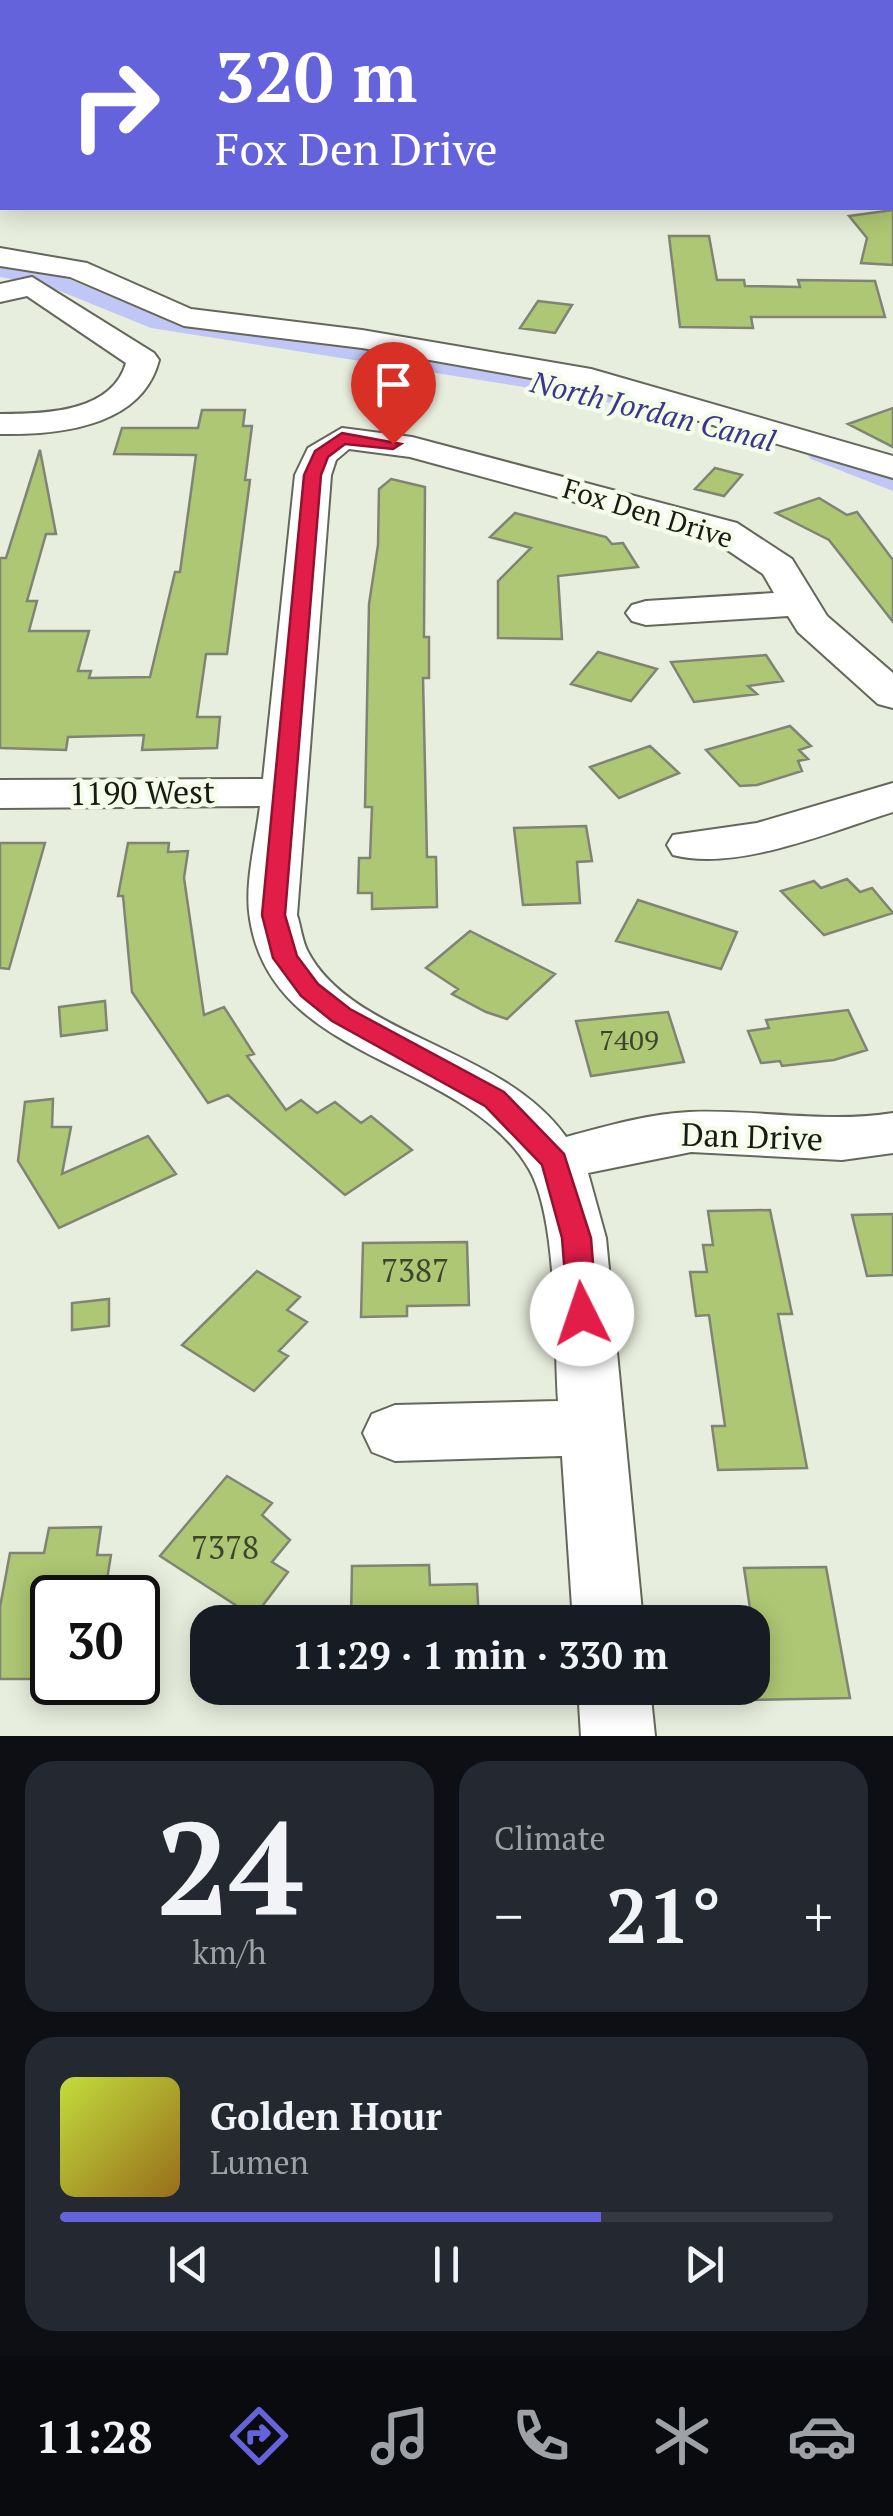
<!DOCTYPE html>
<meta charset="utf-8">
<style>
body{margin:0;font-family:"PT Serif",serif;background:#242831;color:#f1f3f6;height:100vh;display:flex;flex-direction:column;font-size:38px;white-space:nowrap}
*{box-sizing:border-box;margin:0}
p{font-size:32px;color:#9ea1a6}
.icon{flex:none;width:55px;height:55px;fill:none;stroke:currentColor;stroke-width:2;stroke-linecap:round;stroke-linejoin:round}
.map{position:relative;height:1736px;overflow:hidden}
.side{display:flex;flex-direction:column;gap:25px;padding:25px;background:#0d0f14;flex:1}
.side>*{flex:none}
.hud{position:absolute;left:0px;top:0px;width:895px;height:210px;box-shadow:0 5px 25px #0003;background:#6563dc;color:#fff;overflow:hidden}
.speed{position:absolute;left:30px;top:1575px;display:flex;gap:20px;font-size:50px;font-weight:700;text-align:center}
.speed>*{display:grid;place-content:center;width:130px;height:130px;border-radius:50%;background:#171b24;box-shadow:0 5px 25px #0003;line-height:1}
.speed .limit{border:5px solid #111;border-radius:15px;background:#fff;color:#111}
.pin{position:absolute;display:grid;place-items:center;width:85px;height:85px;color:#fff;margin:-102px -42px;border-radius:50% 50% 50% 0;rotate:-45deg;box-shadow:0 0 10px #0007}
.pin .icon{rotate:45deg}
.me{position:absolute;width:110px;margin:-55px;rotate:356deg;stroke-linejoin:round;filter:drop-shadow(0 0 8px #0008)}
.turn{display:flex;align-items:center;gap:35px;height:210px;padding:0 50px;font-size:45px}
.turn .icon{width:130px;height:130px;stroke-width:2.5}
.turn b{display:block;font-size:70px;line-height:85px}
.big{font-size:75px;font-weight:800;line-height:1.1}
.side .tile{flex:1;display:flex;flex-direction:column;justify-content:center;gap:15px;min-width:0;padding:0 35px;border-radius:30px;background:#242831}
.side .dial{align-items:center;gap:0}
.dial b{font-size:130px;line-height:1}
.song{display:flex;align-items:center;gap:30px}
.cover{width:120px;height:120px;border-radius:15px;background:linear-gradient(135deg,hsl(70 70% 55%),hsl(40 70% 35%))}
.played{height:10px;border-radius:5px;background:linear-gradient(90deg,#6563dc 70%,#363941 70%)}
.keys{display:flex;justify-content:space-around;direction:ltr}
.heat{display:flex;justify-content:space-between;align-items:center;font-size:55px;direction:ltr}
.side .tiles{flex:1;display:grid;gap:25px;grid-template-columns:1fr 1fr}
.tile:last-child{grid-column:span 2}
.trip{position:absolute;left:190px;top:1605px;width:580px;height:100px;border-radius:30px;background:#171b24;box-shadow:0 5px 25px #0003;font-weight:800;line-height:100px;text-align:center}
.dock{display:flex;height:160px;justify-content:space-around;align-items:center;background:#090b0e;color:#9ea1a6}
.dock .icon{width:70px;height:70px}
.dock .selected{color:#6563dc}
.dock b{font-size:45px;color:#f1f3f6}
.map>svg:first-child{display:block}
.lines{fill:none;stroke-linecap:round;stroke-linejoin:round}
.canal{fill:#c0c6f6;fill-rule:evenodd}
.building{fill:#aec774;stroke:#7f8474;stroke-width:2.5}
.minor-casing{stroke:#636859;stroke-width:4}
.path{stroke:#9a9f92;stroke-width:4;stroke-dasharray:4 4;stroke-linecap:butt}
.minor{fill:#fff;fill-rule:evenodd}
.tram{stroke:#4c4f46;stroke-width:2.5}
.route{fill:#e11d48;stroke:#92132f;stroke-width:2.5}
.labels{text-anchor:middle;stroke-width:9;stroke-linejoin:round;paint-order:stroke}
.far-street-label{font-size:28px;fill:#181a14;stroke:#f6fcea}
.number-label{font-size:28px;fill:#3e452c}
.far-water-label{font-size:30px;font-style:italic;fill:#3a368e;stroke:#f6fcea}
.street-label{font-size:32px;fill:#181a14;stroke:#f6fcea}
.near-number-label{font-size:32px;fill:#3e452c}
</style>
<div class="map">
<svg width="893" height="1736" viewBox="0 0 893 1736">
<rect width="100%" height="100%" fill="#e8eedd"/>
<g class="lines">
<!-- canal -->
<path class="canal" d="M 0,263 L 59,275 L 156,315 L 588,383 L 697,411 L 700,416 L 688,423 L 587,397 L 151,328 L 45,285 L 0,277 Z
M 820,446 L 893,474 L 893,491 L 811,459 L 807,454 L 811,449 Z"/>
</g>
<!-- building -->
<path class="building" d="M 893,210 L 893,265 L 861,263 L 867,238 L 849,216 Z
M 669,236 L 709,236 L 717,280 L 744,280 L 745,286 L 800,287 L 798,280 L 875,281 L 885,317 L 751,317 L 753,328 L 680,327 Z
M 538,301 L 572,305 L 555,333 L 520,328 Z
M 893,408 L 893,447 L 848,424 Z
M 202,410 L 245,410 L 243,426 L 252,426 L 245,480 L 250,480 L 227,654 L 206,654 L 197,717 L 220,717 L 217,748 L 142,750 L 144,735 L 68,737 L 66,750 L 0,748 L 0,558 L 6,558 L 40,450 L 56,534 L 46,534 L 27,601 L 37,601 L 29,631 L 89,631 L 78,671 L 91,671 L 89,678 L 150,677 L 175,572 L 180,572 L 196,455 L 114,454 L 122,428 L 198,428 Z
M 715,468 L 742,475 L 724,496 L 695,489 Z
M 391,479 L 425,487 L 424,637 L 429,637 L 429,678 L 423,678 L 427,857 L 436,857 L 437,907 L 372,909 L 372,893 L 358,893 L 359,858 L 370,858 L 372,807 L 365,807 L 369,604 L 378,545 L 379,489 Z
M 819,498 L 847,515 L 857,512 L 893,560 L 893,622 L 829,540 L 776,513 Z
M 515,513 L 606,537 L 612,544 L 623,543 L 638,567 L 558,576 L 562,639 L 498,638 L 498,581 L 531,548 L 490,537 Z
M 598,652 L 657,669 L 631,701 L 571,684 Z
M 766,655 L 783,681 L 748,686 L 757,694 L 694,702 L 671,662 Z
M 790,726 L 811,746 L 799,750 L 808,759 L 798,761 L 802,771 L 757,785 L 740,786 L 706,750 Z
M 650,746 L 679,773 L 619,798 L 590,767 Z
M 586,826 L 592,861 L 577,862 L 580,903 L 523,905 L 514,828 Z
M 0,843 L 45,843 L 9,969 L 0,968 Z
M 128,843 L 169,843 L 168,852 L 188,851 L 184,878 L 204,1015 L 224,1007 L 254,1054 L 247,1056 L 286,1110 L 301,1100 L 317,1113 L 335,1102 L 361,1123 L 371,1116 L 412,1150 L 345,1195 L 228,1095 L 208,1103 L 132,992 L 123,896 L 118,896 Z
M 847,879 L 860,892 L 872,888 L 893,913 L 824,935 L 781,891 L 814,881 L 821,888 Z
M 638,900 L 737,932 L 721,969 L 616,941 Z
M 470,931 L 555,974 L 507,1019 L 486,1012 L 452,994 L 458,989 L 426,968 Z
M 105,1001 L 107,1030 L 61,1036 L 59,1007 Z
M 848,1010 L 867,1050 L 834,1060 L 782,1066 L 780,1061 L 761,1063 L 748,1031 L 769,1028 L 766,1020 Z
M 668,1012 L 684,1062 L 591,1076 L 576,1021 Z
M 53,1099 L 52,1127 L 71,1127 L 62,1174 L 148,1136 L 176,1174 L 59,1228 L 18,1161 L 25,1102 Z
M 770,1210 L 792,1314 L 778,1314 L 807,1468 L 718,1470 L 712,1426 L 725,1426 L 709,1315 L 696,1316 L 690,1272 L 707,1272 L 703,1245 L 713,1245 L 708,1211 Z
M 893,1214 L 893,1275 L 867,1276 L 852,1215 Z
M 467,1242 L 469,1305 L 407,1306 L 407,1316 L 361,1317 L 363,1243 Z
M 257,1271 L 300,1297 L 287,1310 L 307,1322 L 279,1351 L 288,1356 L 254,1391 L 182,1345 Z
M 109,1299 L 109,1326 L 72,1330 L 72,1303 Z
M 227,1476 L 272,1503 L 262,1515 L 290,1540 L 272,1562 L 288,1572 L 254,1617 L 160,1556 Z
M 101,1527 L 97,1555 L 111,1555 L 104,1598 L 52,1598 L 52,1657 L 46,1657 L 42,1679 L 0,1679 L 0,1607 L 10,1553 L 44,1553 L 49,1528 Z
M 429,1565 L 430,1585 L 477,1584 L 479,1622 L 351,1622 L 352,1566 Z
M 826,1567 L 850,1698 L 752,1700 L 752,1622 L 744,1568 Z"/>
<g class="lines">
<defs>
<path id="minor" d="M 193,0 L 375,0 L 377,2 L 192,2 Z
M 0,13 L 2,14 L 2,27 L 0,27 Z
M 0,248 L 87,263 L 191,309 L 362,330 L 591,369 L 893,456 L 893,478 L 587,388 L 362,348 L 184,326 L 70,277 L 0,266 Z
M 32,277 L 154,353 L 159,360 C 142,427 59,435 0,434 L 0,414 C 43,414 112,413 126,363 L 27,296 L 0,302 L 0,284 Z
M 342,428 L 412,437 L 737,523 L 792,559 L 827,616 L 893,673 L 893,708 L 878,704 L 798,632 L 788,616 L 646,625 L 632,621 L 626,613 L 632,605 L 646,601 L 774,593 L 763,574 L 711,539 L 410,457 L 349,449 L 336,460 L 331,475 L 297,915 C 301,927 302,941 308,952 C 354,1038 503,1047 566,1137 C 607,1126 647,1114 689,1112 C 758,1109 824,1124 893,1113 L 893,1153 L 842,1160 L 691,1152 L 588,1173 L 606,1238 L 643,1622 L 573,1622 L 562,1456 L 395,1461 L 372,1452 L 363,1433 L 372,1414 L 395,1405 L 558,1401 C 554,1341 558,1219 529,1169 C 463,1057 272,1064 250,919 C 244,885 256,841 260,806 L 0,808 L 0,780 L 263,779 L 295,475 L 308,448 Z
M 893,783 L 893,812 C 832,831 737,872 673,855 L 667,845 L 673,835 L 757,823 Z
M 578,1688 L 650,1688 L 655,1736 L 581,1736 Z"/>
</defs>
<!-- minor casing -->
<use href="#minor" class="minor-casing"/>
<!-- path -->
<path class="path" d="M 561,0 L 570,2
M 701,0 L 711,2
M 811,2 L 818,0"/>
<!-- minor -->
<use href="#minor" class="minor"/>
<!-- tram -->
<path class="tram" d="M 601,0 L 609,2
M 625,0 L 633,2"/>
</g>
<!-- route -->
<path class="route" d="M 342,433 L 401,444 L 393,449 L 345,444 L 328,457 L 321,475 L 285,915 L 297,956 L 318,984 L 350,1009 L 504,1092 L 564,1154 L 591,1238 L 597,1314 L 593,1323 L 572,1323 L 568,1314 L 562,1238 L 542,1165 L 485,1106 L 332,1021 L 301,996 L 273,958 L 262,915 L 304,475 L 315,451 Z"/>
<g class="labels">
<!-- far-street labels -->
<g class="far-street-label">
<text transform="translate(648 513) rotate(17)" y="10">Fox Den Drive</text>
</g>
<!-- number labels -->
<g class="number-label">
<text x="629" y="1050">7409</text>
</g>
<!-- far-water labels -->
<g class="far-water-label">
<text transform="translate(653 412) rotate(14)" y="10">North Jordan Canal</text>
</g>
<!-- street labels -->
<g class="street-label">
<text transform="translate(142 793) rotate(-1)" y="11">1190 West</text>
<text transform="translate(752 1137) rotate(2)" y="11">Dan Drive</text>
</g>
<!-- near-number labels -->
<g class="near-number-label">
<text x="415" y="1282">7387</text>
<text x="225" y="1559">7378</text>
</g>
</g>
</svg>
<div class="speed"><div class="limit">30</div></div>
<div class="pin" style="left:393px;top:444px;background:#d93025"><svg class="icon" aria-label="arrive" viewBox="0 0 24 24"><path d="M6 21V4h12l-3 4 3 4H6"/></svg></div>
<svg class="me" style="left:582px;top:1314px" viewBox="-20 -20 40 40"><circle r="19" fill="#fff"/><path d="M0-13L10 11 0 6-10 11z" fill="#e11d48"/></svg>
<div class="trip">11:29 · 1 min · 330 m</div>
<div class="hud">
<div class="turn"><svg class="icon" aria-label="right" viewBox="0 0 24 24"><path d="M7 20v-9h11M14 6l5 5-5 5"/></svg><div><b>320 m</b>Fox Den Drive</div></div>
</div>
</div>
<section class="side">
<div class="tiles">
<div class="tile dial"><b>24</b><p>km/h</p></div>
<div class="tile"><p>Climate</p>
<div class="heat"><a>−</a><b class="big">21°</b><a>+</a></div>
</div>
<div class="tile">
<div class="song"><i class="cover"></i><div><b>Golden Hour</b><p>Lumen</p></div></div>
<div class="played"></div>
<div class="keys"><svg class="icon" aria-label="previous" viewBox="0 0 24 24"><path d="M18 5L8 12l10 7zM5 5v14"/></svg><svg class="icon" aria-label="pause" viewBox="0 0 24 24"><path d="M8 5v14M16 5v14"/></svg><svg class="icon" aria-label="next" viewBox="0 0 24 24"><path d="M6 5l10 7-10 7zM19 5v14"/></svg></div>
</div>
</div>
</section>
<nav class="dock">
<b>11:28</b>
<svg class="icon selected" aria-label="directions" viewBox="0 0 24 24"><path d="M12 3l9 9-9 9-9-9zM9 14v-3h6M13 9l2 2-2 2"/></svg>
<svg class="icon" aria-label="music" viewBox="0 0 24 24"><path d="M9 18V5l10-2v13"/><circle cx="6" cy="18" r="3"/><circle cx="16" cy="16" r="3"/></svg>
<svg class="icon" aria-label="phone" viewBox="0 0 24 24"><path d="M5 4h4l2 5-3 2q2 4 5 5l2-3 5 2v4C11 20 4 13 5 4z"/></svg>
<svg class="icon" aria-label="climate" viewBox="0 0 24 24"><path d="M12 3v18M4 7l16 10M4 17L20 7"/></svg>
<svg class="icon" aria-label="car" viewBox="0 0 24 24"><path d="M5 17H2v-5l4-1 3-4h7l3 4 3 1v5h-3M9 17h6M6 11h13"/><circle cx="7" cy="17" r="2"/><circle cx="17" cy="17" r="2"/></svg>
</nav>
